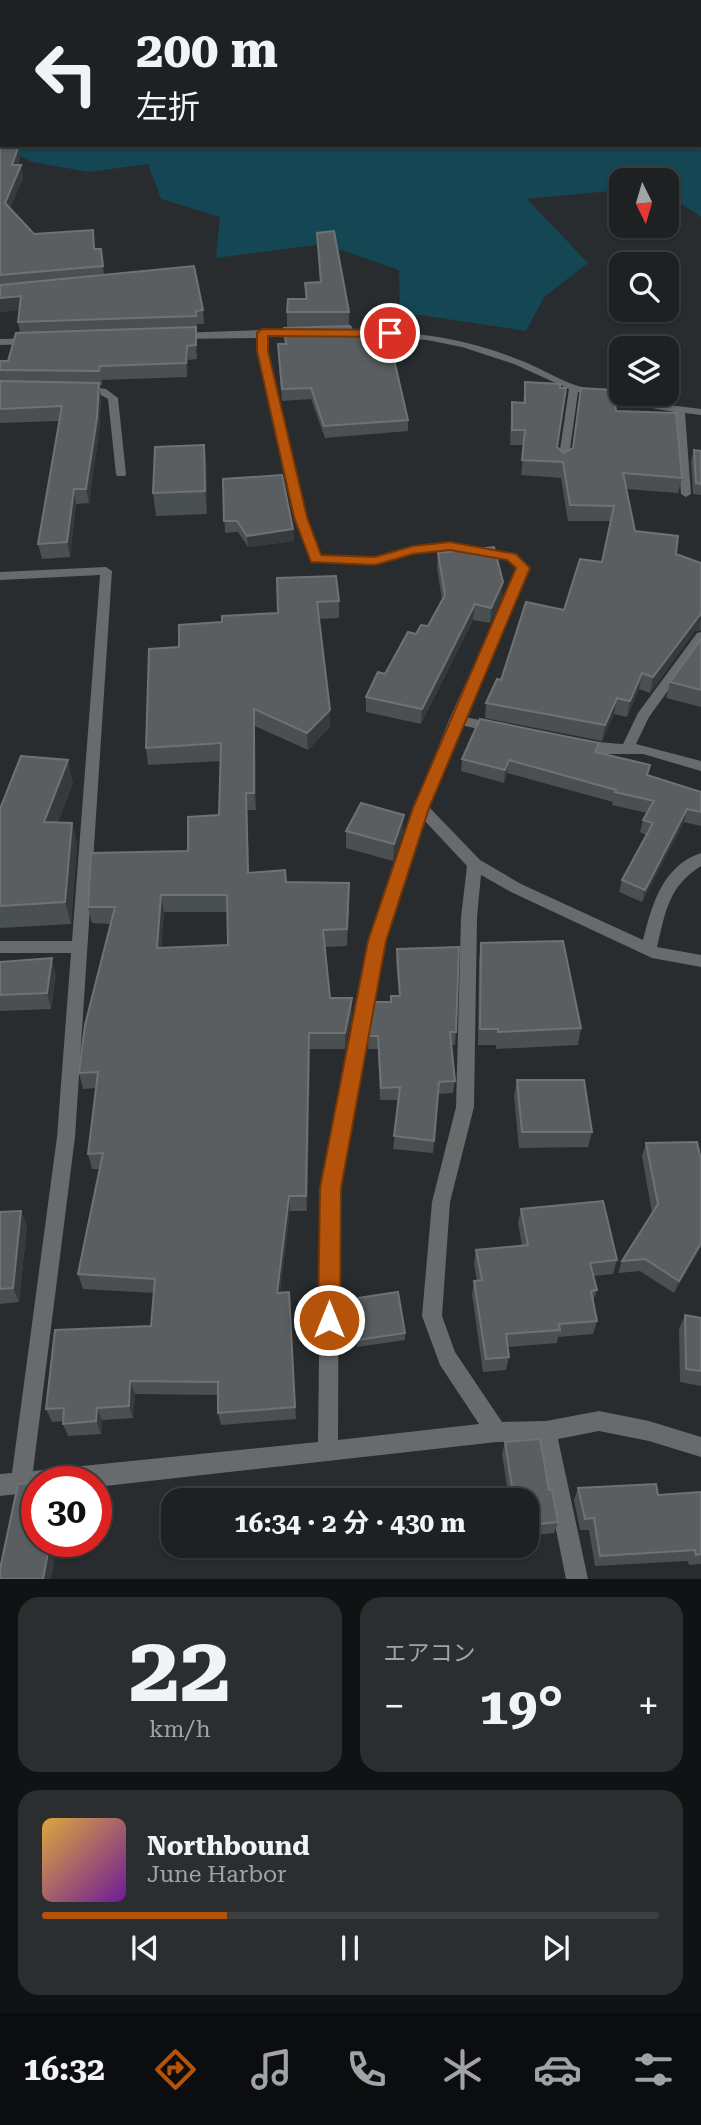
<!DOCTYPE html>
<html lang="ja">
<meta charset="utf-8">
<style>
body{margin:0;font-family:"Roboto Serif","Noto Sans JP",serif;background:#2b2e2f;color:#f1f3f6;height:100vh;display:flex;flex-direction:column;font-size:26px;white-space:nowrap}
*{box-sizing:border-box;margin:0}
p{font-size:23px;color:#a1a3a5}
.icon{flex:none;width:38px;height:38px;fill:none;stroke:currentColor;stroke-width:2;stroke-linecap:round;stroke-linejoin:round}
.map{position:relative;height:1579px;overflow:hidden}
.sheet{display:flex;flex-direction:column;gap:18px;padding:18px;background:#101213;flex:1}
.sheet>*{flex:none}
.guide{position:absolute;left:0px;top:0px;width:702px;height:147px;box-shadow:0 2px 5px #0004,0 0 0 2px #3c3e40;background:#1e2122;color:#f1f3f6;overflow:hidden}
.needle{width:46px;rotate:175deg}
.tools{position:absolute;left:609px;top:168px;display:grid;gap:14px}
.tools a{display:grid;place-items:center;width:70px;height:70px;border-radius:14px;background:#1e2122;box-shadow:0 2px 5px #0004,0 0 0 2px #3c3e40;font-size:35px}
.speed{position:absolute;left:21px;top:1466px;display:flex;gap:14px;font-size:35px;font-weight:700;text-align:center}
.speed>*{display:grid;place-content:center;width:91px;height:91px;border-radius:50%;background:#1e2122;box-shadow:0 2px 5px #0004,0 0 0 2px #3c3e40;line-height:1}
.speed .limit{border:10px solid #d22;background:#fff;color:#111}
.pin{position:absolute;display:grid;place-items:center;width:60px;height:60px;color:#fff;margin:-30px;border:4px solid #fff;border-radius:50%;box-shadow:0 2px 7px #0007}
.me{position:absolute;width:77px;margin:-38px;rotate:0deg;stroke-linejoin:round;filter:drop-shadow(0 0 5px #0008)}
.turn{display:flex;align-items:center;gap:24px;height:147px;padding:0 21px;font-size:32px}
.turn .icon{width:91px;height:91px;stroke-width:2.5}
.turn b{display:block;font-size:49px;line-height:60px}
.big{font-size:52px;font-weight:700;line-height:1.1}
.sheet .card{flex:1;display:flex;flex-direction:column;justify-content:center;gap:10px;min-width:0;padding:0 24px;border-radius:21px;background:#2b2e2f}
.sheet .dial{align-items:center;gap:0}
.dial b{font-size:91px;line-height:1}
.song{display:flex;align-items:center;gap:21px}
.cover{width:84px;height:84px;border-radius:10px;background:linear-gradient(135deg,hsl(40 70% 55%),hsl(280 70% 35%))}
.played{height:7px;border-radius:4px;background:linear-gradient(90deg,#b45309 30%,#3c3e40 30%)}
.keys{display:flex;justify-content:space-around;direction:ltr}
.heat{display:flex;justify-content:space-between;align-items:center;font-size:38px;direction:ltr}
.sheet .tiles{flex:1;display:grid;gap:18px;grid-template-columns:1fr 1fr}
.card:last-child{grid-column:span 2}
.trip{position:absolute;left:161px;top:1488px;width:378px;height:70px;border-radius:21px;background:#1e2122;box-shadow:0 2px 5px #0004,0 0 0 2px #3c3e40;font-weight:700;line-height:70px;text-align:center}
.tab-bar{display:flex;height:112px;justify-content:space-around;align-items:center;background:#0c0d0e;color:#a1a3a5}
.tab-bar .icon{width:49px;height:49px}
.tab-bar .on{color:#b45309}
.tab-bar b{font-size:32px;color:#f1f3f6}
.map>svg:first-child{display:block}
.green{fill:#144654}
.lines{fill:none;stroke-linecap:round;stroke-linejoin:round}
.minor{fill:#686a6b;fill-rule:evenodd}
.wall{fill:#4a4f51;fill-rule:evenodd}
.shaded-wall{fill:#363a3c}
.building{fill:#5a5e60;stroke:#6e7274;stroke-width:2;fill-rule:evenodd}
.route{fill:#b45309;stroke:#753606;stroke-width:2}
</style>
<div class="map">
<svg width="701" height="1579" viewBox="0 0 701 1579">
<rect width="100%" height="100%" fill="#282c2e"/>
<!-- green -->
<path class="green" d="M 0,0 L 701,0 L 701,217 L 667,194 L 667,180 L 621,180 L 621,190 L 527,199 L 588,263 L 544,297 L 526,331 L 400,312 L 399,270 L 324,244 L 216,258 L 220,217 L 161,199 L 148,164 L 89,172 L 32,162 L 0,145 L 2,100 L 2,145 L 700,145 L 700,2 L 2,2 L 2,74 Z"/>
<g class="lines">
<!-- minor -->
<path class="minor" d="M 262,330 L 302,331 L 307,334 L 302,337 L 267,337 L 268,351 L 307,517 L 320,556 L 374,557 L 413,547 L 450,543 L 516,555 L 529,568 L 464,717 L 496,723 L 503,728 L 496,733 L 461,725 L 429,807 L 480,860 L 521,884 L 643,940 C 652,905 662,866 701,853 L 701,866 C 668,887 666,911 657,947 L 701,955 L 701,967 L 652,958 L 511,892 L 481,875 L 477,917 L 474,1107 L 450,1202 L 442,1316 L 455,1352 L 502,1422 L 546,1421 L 599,1411 L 649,1421 L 701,1437 L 701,1457 L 649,1441 L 599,1431 L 558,1439 L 588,1579 L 566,1579 L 538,1441 L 497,1442 L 96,1487 L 96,1482 L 37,1482 L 37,1492 L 0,1496 L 0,1474 L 12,1473 L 57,1137 L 71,953 L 0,953 L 0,941 L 72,941 L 100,575 L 0,580 L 0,572 L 106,567 L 112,571 L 75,1137 L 33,1471 L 318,1442 L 321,1188 L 369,941 L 414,808 L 449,720 L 517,569 L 508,560 L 450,549 L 414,553 L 375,564 L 311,561 L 295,517 L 258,351 L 258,338 L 179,339 L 174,336 L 179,333 ZM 424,820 L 467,866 L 461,917 L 456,1107 L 432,1202 L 422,1316 L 440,1365 L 479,1424 L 338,1440 L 339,1188 L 385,941 Z
M 371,331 C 421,332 470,340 517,359 C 537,366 555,378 575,385 C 616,398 659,404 701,409 L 701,415 L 685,413 L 691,494 L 686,497 L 681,494 L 675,412 L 622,403 L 578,392 L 568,463 L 563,466 L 559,465 L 558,463 L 569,389 L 514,364 L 462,347 L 427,340 L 368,336 L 368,332 Z
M 0,339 L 33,338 L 38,341 L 33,344 L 0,345 Z
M 82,386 L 106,389 L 118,398 L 126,474 L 125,476 L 117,476 L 116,474 L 108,399 L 99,394 L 79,391 L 79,387 Z
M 701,632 L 701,645 L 649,717 L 636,744 L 701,761 L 701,771 L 643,754 L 603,754 L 576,748 L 574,745 L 576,742 C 590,739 608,744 623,744 L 638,713 L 697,633 Z"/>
</g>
<!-- wall -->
<path class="wall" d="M 0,148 L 18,148 L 20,160 L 18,165 L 21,165 L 23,178 L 10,208 L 34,234 L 95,244 L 95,249 L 101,249 L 104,275 L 203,310 L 204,324 L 197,324 L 197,330 L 196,330 L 197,359 L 188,360 L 187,377 L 102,380 L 102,385 L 99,385 L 101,398 L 99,432 L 89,503 L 76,504 L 70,557 L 42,559 L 38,544 L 59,421 L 0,423 L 0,361 L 8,361 L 20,333 L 18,322 L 19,310 L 0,312 Z
M 317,233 L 349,312 L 349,326 L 408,420 L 408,431 L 325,438 L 311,399 L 282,401 L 278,356 L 285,344 L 284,328 L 317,327 L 287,327 L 287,312 L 305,299 L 305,283 L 320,283 Z
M 525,382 L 558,448 L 564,453 L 573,448 L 616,411 L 682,478 L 678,493 L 626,489 L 635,531 L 676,554 L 701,563 L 701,630 L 695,631 L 650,693 L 639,689 L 627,717 L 614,714 L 602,741 L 485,718 L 486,703 L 501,680 L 564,610 L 602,562 L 611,521 L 568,521 L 561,478 L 521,475 L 524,445 L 510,445 L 511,417 L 512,402 L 523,403 Z
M 204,445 L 207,468 L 207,514 L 156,516 L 153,493 Z
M 694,450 L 701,451 L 701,495 L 693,494 L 691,461 Z
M 223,479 L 293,529 L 294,541 L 248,547 L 238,532 L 225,533 Z
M 438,553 L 502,597 L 490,623 L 473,620 L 421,724 L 366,712 L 366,697 L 416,634 L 428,626 L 442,600 L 437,568 Z
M 277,578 L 339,601 L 339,618 L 319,619 L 330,727 L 308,750 L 255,726 L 256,810 L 247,810 L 249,872 L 349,900 L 347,946 L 325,947 L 330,998 L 352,1015 L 345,1049 L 310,1049 L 307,1211 L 290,1211 L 280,1292 L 289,1292 L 296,1419 L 221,1425 L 218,1413 L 218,1395 L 135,1394 L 133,1418 L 102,1420 L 101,1434 L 68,1436 L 63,1424 L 63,1421 L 52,1422 L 46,1409 L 151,1326 L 154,1293 L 83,1289 L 78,1274 L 100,1169 L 92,1169 L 88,1154 L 96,1088 L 83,1089 L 79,1073 L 111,924 L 92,923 L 88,907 L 188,851 L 219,815 L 221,761 L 148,765 L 146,748 L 179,647 L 222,622 L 278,613 ZM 164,912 L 228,912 L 228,945 L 161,948 Z
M 701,639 L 701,707 L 666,698 L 670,682 Z
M 597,752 L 648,775 L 701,792 L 701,826 L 684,822 L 642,902 L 619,892 L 622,880 L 646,835 L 640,832 L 643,820 L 647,813 L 612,805 L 613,802 L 507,773 L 504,783 L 461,771 L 462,759 Z
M 73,783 L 58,822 L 72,823 L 77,845 L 71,924 L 0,928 L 0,809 Z
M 346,831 L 403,832 L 393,861 L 346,848 Z
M 481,943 L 581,1028 L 578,1045 L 496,1049 L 496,1045 L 478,1045 L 479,960 Z
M 397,949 L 456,1032 L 455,1045 L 451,1045 L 455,1081 L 453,1093 L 438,1094 L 433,1153 L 393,1149 L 399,1100 L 380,1100 L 378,1049 L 368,1049 L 368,1036 L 391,1002 L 399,996 L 396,962 Z
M 0,962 L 56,974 L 51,1009 L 0,1011 Z
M 517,1080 L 592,1132 L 588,1147 L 519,1148 L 514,1096 Z
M 646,1143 L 701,1247 L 674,1293 L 640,1271 L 618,1273 L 622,1261 L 652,1213 L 642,1156 Z
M 521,1209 L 617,1260 L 613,1274 L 593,1276 L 597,1290 L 593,1301 L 597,1321 L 593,1334 L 558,1337 L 557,1343 L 508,1347 L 509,1357 L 506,1370 L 483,1372 L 472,1294 L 474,1281 L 477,1281 L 474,1264 L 476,1250 L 522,1246 L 518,1223 Z
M 0,1212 L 27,1225 L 19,1302 L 0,1304 Z
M 351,1299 L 405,1333 L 405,1340 L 357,1347 L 351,1306 Z
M 685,1315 L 701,1318 L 701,1386 L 680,1382 L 679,1329 Z
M 505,1442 L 549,1490 L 558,1522 L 554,1533 L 527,1536 L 527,1500 L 509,1500 L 502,1454 Z
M 578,1488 L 658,1495 L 701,1492 L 701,1564 L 689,1565 L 688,1561 L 595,1566 L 589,1530 L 580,1530 L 574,1500 Z"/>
<!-- shaded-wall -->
<path class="shaded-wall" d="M 18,148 L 20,160 L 15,178 L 12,165 Z
M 21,165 L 23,178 L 7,215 L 5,203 Z
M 21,296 L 24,310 L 0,312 L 0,298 Z
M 196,327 L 197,341 L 197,359 L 196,345 Z
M 187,346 L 188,360 L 187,377 L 186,363 Z
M 99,383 L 101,398 L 99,432 L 89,503 L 86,489 Z
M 204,445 L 207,468 L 207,514 L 205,491 Z
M 74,489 L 76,504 L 70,557 L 67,542 Z
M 293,529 L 294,541 L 248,547 L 247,536 Z
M 503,582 L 502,597 L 490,623 L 491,608 Z
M 475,604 L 473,620 L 421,724 L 422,709 Z
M 701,615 L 700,629 L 695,631 L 650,693 L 653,677 L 699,616 Z
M 642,673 L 639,689 L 627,717 L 630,701 Z
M 617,698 L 614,714 L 602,741 L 605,725 Z
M 254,709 L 255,726 L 256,810 L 254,793 Z
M 330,710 L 330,727 L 308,750 L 307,733 Z
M 68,760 L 73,783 L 50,844 L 44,822 Z
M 509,760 L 507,773 L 504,783 L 505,770 Z
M 246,793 L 247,810 L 250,889 L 248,873 Z
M 687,809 L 684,822 L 642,902 L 645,890 Z
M 404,815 L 403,832 L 393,861 L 394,844 Z
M 72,823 L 77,845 L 71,924 L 65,902 Z
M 161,895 L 164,912 L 159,965 L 157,948 Z
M 52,958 L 56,974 L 51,1009 L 47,993 Z
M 352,998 L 352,1015 L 345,1049 L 345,1033 Z
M 309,1033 L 310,1049 L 307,1211 L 306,1196 Z
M 289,1196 L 290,1211 L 278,1307 L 277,1293 Z
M 21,1211 L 27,1225 L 19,1302 L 13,1288 Z
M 701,1243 L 701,1247 L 674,1293 L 679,1281 Z
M 130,1381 L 135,1394 L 133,1418 L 129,1406 Z
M 97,1408 L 102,1420 L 101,1434 L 96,1421 Z
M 50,1542 L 58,1542 L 51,1579 L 43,1579 Z"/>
<!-- building -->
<path class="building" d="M 0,148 L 18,148 L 12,165 L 21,165 L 5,203 L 34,234 L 93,230 L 94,249 L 101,249 L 103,266 L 0,275 Z
M 334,231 L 349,312 L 287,312 L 288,299 L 307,299 L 305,283 L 321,282 L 317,233 Z
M 194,266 L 203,310 L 196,311 L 196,316 L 18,322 L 21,296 L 0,298 L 0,285 Z
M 350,326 L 352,330 L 387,329 L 408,420 L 324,426 L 311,388 L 282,389 L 278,344 L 286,344 L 284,328 Z
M 196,327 L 196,345 L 187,346 L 186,363 L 100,366 L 99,371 L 0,370 L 0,361 L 8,361 L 16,333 Z
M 0,381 L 99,383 L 97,418 L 86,489 L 74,489 L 67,542 L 38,544 L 62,406 L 0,409 Z
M 525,382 L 560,384 L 560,388 L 566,388 L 557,447 L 564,453 L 573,448 L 581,388 L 614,390 L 616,411 L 676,413 L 682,478 L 623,473 L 635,531 L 678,536 L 676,554 L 701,563 L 701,615 L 699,616 L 653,677 L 642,673 L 630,701 L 617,698 L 605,725 L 486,703 L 497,679 L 501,680 L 526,602 L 564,610 L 580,559 L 602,562 L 614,506 L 570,505 L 563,462 L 522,460 L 525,430 L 512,430 L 512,402 L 525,403 Z
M 204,445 L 205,491 L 153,493 L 155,447 Z
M 694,450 L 701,451 L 701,484 L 696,483 Z
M 282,475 L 293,529 L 247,536 L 237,521 L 224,521 L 223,479 Z
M 494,547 L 503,582 L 491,608 L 475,604 L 422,709 L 366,697 L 378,672 L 385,674 L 408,632 L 416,634 L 421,625 L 428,626 L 445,595 L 438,553 Z
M 336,576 L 339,601 L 317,602 L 330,710 L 307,733 L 254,709 L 254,793 L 246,793 L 248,873 L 285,870 L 286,882 L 349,883 L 347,929 L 323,930 L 330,998 L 352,998 L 345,1033 L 309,1033 L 306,1196 L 289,1196 L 277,1293 L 289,1292 L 295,1407 L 218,1413 L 218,1382 L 130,1381 L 129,1406 L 97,1408 L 96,1421 L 63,1424 L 64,1408 L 46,1409 L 55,1330 L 151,1326 L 155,1279 L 78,1274 L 103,1153 L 88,1154 L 98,1072 L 79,1073 L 85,1025 L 115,907 L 88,907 L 91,853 L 188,851 L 188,817 L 219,815 L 221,743 L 146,748 L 149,649 L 179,647 L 179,625 L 222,622 L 222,616 L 278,613 L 277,578 ZM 161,895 L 227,895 L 228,945 L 157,948 Z
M 701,639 L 701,690 L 670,682 Z
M 480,719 L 599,743 L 595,752 L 650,765 L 647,775 L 701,792 L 701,812 L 687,809 L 645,890 L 622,880 L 653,823 L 643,820 L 654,801 L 615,792 L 616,790 L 509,760 L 505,770 L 462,759 Z
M 21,756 L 68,760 L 44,822 L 72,823 L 65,902 L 0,906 L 0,809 Z
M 361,803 L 404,815 L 394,844 L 346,831 Z
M 563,941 L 581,1028 L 498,1032 L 498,1029 L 480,1029 L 481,943 Z
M 459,947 L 456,1032 L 450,1032 L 455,1081 L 439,1082 L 434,1141 L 394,1136 L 400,1087 L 381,1088 L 378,1036 L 368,1036 L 374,1002 L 391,1002 L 391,996 L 400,996 L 397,949 Z
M 52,958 L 47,993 L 0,995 L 0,962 Z
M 517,1080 L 584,1080 L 592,1132 L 522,1132 Z
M 697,1142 L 701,1160 L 701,1243 L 679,1281 L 645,1259 L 622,1261 L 658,1204 L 646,1143 Z
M 603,1201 L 617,1260 L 590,1263 L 597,1290 L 591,1291 L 597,1321 L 559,1324 L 560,1330 L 506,1334 L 509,1357 L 486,1359 L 474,1281 L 482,1280 L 476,1250 L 528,1245 L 521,1209 Z
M 21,1211 L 13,1288 L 0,1289 L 0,1212 Z
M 398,1292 L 405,1333 L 357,1340 L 351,1299 Z
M 685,1315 L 701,1318 L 701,1371 L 686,1369 Z
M 540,1439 L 549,1490 L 552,1490 L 558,1522 L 527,1525 L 527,1500 L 514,1500 L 505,1442 Z
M 33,1480 L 62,1481 L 62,1482 L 37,1482 L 37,1542 L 50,1542 L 43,1579 L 0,1579 L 0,1569 L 18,1484 L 31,1483 Z
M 656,1484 L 658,1495 L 701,1492 L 701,1554 L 696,1555 L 695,1550 L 600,1556 L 594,1518 L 585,1519 L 578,1488 Z"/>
<!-- route -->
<path class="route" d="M 262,329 L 390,330 L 395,333 L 390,337 L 268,336 L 268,351 L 307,517 L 321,555 L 375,557 L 413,546 L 450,542 L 516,554 L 530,568 L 429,808 L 386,941 L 341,1188 L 340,1320 L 337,1328 L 329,1331 L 322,1328 L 318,1320 L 320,1188 L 368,941 L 413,808 L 516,568 L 507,560 L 450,550 L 413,554 L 375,565 L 311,562 L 294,517 L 257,351 L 257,333 Z"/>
</svg>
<div class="tools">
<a><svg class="needle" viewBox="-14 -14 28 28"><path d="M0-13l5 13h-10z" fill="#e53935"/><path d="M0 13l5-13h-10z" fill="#a1a3a5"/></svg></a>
<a><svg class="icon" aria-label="search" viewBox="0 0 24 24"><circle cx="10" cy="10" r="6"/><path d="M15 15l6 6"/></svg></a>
<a><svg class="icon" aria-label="layers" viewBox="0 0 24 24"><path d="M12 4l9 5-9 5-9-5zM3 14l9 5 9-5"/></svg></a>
</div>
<div class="speed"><div class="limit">30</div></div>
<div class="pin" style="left:390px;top:333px;background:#d93025"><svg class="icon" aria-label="arrive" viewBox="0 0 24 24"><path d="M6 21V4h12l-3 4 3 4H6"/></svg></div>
<svg class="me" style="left:329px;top:1320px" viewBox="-20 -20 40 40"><circle r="17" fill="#b45309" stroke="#fff" stroke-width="3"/><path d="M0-11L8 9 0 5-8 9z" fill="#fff"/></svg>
<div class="trip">16:34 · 2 分 · 430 m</div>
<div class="guide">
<div class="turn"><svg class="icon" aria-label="left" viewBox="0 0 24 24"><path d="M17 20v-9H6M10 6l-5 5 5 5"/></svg><div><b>200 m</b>左折</div></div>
</div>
</div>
<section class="sheet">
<div class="tiles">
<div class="card dial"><b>22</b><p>km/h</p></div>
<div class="card"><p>エアコン</p>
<div class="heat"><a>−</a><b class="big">19°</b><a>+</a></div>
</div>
<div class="card">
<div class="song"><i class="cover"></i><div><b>Northbound</b><p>June Harbor</p></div></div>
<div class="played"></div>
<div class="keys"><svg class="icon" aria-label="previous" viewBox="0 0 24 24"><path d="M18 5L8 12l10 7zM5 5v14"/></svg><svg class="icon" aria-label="pause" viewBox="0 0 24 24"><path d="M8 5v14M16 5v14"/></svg><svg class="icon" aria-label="next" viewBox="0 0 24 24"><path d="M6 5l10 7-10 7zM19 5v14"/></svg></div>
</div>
</div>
</section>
<nav class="tab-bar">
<b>16:32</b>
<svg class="icon on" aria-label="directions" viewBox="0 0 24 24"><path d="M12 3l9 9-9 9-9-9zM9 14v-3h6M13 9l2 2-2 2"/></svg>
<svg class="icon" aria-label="music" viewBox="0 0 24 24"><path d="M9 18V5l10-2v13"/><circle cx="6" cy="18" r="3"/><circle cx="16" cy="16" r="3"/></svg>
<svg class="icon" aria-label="phone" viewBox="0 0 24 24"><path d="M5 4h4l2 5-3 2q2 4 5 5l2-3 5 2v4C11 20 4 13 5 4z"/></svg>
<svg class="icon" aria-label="climate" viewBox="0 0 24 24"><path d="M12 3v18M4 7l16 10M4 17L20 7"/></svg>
<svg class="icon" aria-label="car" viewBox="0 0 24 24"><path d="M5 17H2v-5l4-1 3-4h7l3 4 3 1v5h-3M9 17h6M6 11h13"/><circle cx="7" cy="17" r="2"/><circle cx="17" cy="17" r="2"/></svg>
<svg class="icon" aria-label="filters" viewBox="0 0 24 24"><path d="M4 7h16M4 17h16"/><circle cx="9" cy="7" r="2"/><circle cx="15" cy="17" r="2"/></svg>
</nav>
